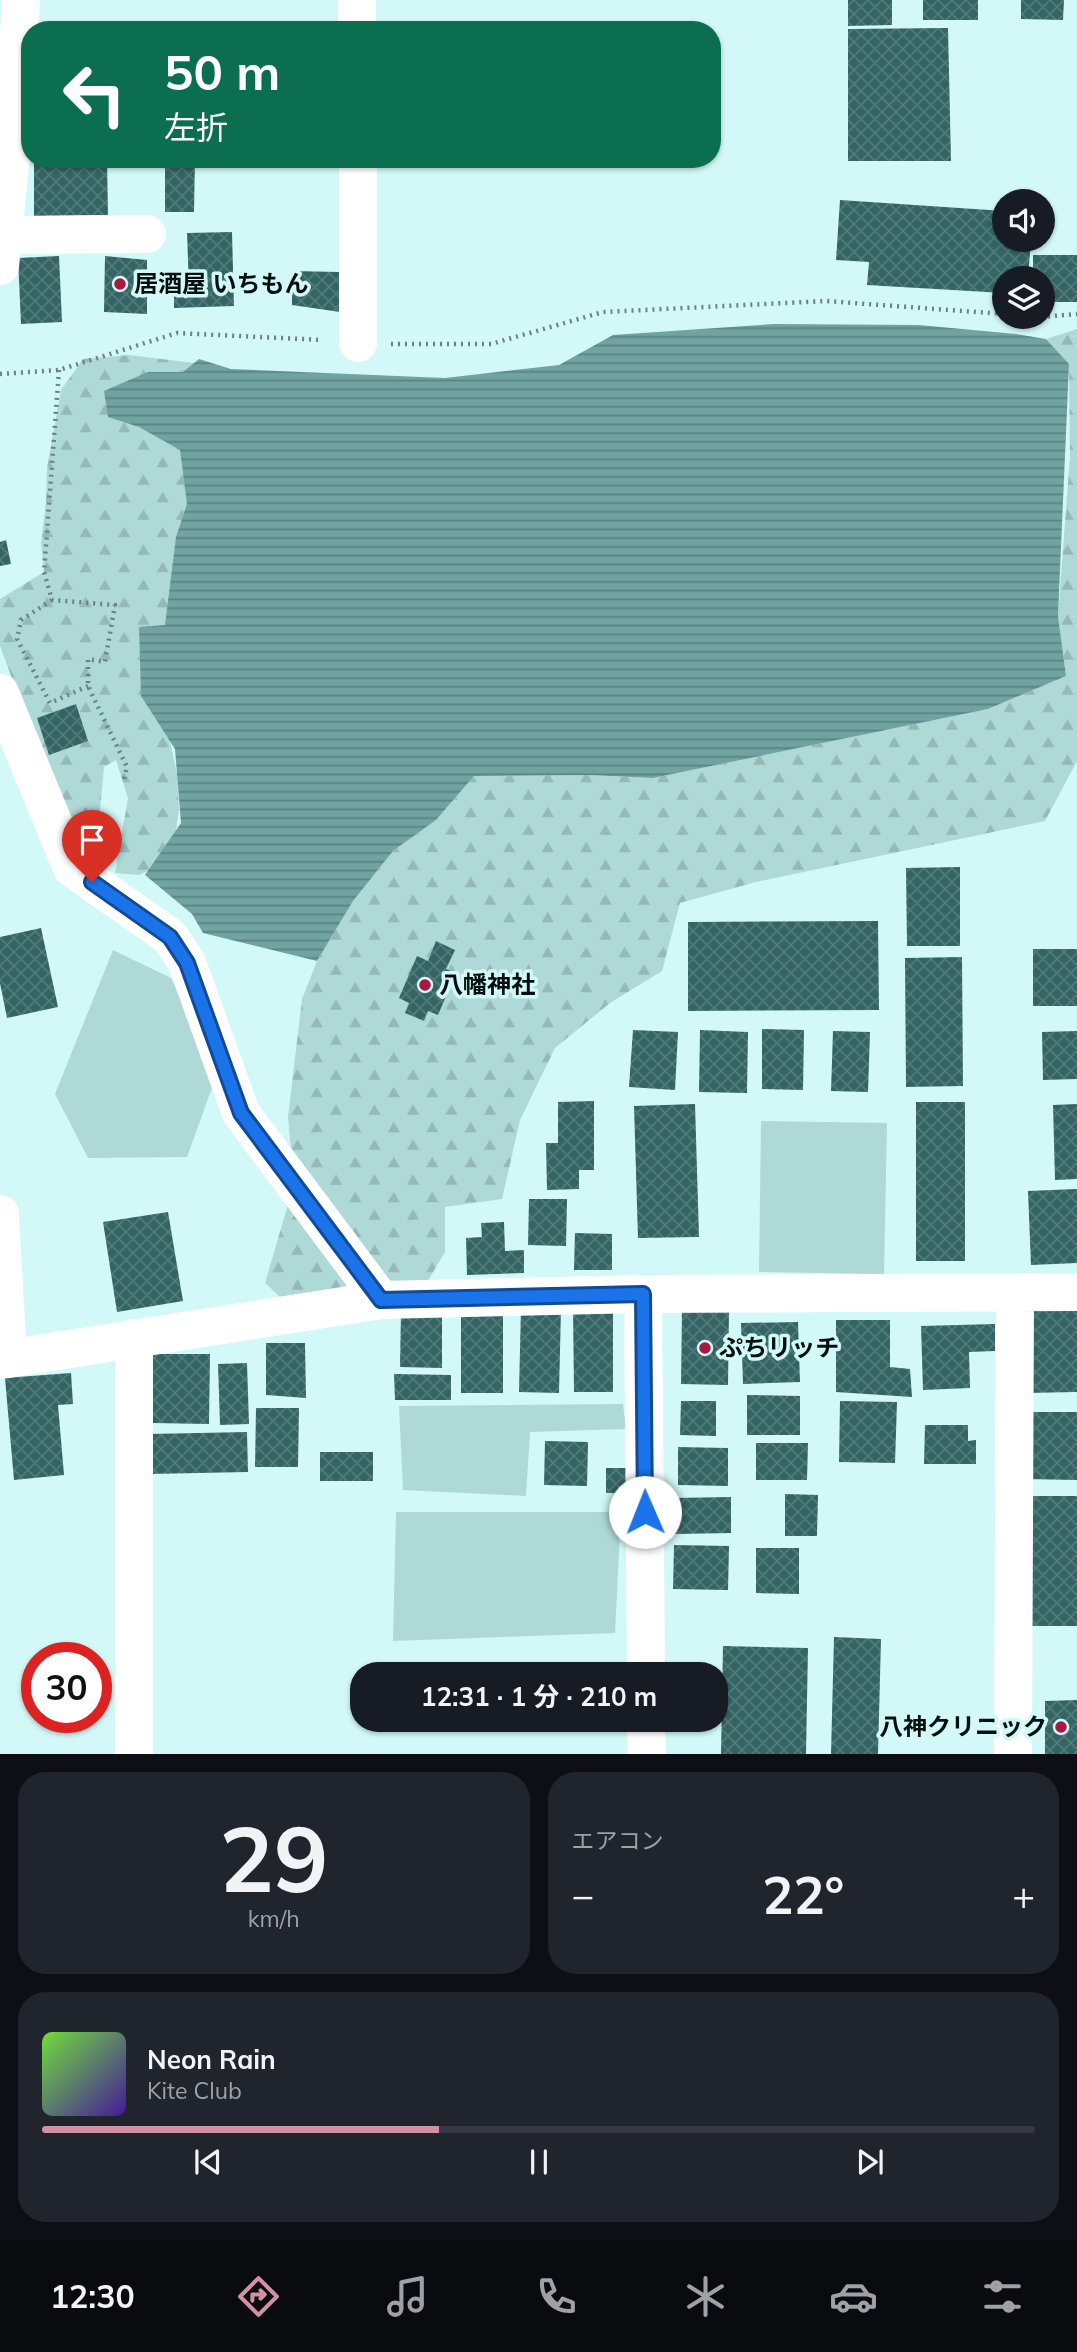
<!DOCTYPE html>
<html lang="ja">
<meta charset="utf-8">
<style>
body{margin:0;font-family:Mulish,"Noto Sans JP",sans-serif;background:#20242c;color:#f1f3f6;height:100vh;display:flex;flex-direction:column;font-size:26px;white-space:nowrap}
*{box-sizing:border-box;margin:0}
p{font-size:23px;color:#9ea1a6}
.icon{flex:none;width:38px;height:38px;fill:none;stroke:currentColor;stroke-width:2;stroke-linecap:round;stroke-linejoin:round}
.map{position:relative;height:1754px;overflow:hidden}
.sheet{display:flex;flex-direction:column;gap:18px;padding:18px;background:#0d0f14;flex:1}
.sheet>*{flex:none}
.top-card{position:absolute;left:21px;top:21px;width:700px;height:147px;border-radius:28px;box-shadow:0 2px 5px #0004;background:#0b6e4f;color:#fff;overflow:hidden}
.fabs{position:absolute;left:992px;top:189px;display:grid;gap:14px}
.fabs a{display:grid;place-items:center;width:63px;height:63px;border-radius:50%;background:#171b24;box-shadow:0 2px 5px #0004;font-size:35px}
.speed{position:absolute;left:21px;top:1642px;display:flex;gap:14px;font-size:35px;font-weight:700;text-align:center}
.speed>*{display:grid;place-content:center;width:91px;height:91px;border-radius:50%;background:#171b24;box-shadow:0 2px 5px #0004;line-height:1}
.speed .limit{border:10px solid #d22;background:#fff;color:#111}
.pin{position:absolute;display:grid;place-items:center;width:60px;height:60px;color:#fff;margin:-72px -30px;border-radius:50% 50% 50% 0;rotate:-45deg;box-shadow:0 0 7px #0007}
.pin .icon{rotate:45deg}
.me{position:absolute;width:77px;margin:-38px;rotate:359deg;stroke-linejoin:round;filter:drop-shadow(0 0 5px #0008)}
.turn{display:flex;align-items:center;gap:24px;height:147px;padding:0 28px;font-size:32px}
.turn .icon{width:91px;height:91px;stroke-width:2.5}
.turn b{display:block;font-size:49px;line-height:60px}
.big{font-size:52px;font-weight:700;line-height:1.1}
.sheet .widget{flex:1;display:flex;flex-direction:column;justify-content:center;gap:10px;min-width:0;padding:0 24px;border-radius:28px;background:#20242c}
.sheet .dial{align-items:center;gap:0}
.dial b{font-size:91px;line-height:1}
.song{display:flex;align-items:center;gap:21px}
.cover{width:84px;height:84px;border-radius:10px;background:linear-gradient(135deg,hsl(100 70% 55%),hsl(260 70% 35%))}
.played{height:7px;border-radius:4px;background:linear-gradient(90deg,#d290a4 40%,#363941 40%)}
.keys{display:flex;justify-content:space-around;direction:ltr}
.heat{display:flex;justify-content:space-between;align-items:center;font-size:38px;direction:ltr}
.sheet .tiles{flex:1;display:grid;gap:18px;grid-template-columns:1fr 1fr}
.widget:last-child{grid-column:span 2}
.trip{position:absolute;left:350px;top:1662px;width:378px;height:70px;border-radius:28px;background:#171b24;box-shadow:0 2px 5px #0004;font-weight:700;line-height:70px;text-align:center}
.tabs{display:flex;height:112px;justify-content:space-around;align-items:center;background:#090b0e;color:#9ea1a6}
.tabs .icon{width:49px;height:49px}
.tabs .current{color:#d290a4}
.tabs b{font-size:32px;color:#f1f3f6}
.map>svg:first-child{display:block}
.grass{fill:#aed9d7}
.forest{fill:url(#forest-firs)}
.water{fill:url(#water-rules)}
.building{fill:url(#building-cross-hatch)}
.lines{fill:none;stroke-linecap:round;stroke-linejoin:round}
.path{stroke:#698281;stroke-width:4.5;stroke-dasharray:2 5;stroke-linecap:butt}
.minor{stroke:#fff;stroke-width:38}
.route-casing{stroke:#114b97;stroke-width:18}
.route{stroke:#1a73e8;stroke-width:12}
.poi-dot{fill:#ac173f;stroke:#d2f9f7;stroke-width:2.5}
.labels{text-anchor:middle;stroke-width:7;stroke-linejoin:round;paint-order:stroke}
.poi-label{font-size:24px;font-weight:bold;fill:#041010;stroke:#d2f9f7;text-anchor:start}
</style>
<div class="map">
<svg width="1077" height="1754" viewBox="0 0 1077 1754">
<defs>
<pattern id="forest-firs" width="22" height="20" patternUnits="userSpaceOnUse" patternTransform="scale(1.75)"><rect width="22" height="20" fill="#aed9d7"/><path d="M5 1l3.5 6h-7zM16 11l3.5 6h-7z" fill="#94b9b8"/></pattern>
<pattern id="water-rules" width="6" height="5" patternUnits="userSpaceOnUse" patternTransform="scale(1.75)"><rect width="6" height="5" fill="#70a3a1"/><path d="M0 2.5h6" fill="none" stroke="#5a8382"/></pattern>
<pattern id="building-cross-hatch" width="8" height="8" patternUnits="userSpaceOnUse" patternTransform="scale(1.75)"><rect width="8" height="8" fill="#336564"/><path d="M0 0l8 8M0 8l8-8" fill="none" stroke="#537a79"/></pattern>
</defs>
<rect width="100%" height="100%" fill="#d2f9f7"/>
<!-- grass -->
<path class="grass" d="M 113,950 L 171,978 L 217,1074 L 187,1157 L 88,1158 L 55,1094 Z
M 761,1121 L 887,1123 L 884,1274 L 759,1272 Z
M 623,1404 L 626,1429 L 530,1432 L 526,1496 L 403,1490 L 399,1406 Z
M 396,1512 L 621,1512 L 615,1633 L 393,1641 Z"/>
<!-- forest -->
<path class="forest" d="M 1077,329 L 1077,761 L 1045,821 L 756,882 L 680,903 L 662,971 L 610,1003 L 555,1048 L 520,1120 L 502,1199 L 445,1207 L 445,1252 L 417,1299 L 289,1305 L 265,1283 L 294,1184 L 288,1117 L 302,999 L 317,961 L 353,901 L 393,851 L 436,820 L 474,776 L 588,775 L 653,778 L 988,709 L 1066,676 L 1058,616 L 1070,456 L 1069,364 L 1046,339 Z
M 129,355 L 219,366 L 163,708 L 177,774 L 179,810 L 176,831 L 155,868 L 139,875 L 115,873 L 128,798 L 116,760 L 104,767 L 98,831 L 78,856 L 0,646 L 0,599 L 44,572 L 41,544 L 46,500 L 47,468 L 61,390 L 83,359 Z"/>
<!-- water -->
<path class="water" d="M 774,324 L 919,325 L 1016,334 L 1046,339 L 1069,364 L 1058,616 L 1066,676 L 988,709 L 653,778 L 588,775 L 474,776 L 436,820 L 393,851 L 353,901 L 317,961 L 203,933 L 192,914 L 145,875 L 181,823 L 175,749 L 141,696 L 139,627 L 165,625 L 176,537 L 187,504 L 180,450 L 139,427 L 108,417 L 104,391 L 148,372 L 183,372 L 199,359 L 231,369 L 445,378 L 559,365 L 613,335 Z"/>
<!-- building -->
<path class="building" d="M 848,0 L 892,0 L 892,25 L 848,26 Z
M 923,0 L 978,0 L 978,20 L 923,20 Z
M 1021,0 L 1064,0 L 1063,20 L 1021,19 Z
M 948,28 L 951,161 L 848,161 L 848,29 Z
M 107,159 L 108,215 L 34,216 L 34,160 Z
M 165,159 L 195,159 L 194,212 L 165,212 Z
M 840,200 L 1004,211 L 1004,240 L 1031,240 L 1028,278 L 1004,278 L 1004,293 L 867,285 L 869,262 L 836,260 Z
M 232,232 L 234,306 L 174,308 L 174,287 L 189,286 L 187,233 Z
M 1033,255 L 1077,255 L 1077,302 L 1043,302 L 1043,278 L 1033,278 Z
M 59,256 L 62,322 L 21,324 L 18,258 Z
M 105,256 L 147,260 L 147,314 L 104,312 Z
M 292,271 L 340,272 L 340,312 L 292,305 Z
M 6,540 L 11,564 L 0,566 L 0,542 Z
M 76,704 L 88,741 L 49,755 L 37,718 Z
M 960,867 L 960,946 L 907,946 L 906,868 Z
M 878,921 L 879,1010 L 688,1011 L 688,922 Z
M 41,928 L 58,1007 L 7,1018 L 0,983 L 0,937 Z
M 436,941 L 455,950 L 446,969 L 456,973 L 438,1015 L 428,1011 L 424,1021 L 405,1013 L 409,1003 L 399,998 L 417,956 L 428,961 Z
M 1033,949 L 1077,949 L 1077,1006 L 1033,1006 Z
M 962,957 L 963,1086 L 906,1087 L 905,958 Z
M 762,1029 L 804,1030 L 803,1090 L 762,1089 Z
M 633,1030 L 678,1032 L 675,1090 L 629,1087 Z
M 700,1030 L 748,1032 L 747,1093 L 699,1092 Z
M 833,1031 L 870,1032 L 868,1092 L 831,1091 Z
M 1077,1031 L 1077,1079 L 1043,1080 L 1042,1032 Z
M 594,1101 L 594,1170 L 579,1170 L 579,1189 L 547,1190 L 546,1143 L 558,1143 L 558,1102 Z
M 916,1102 L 965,1102 L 965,1261 L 916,1261 Z
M 695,1104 L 699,1237 L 638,1238 L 634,1106 Z
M 1077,1104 L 1077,1179 L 1055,1180 L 1053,1105 Z
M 1077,1189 L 1077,1263 L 1031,1265 L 1028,1191 Z
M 529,1199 L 567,1199 L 566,1246 L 528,1245 Z
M 168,1212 L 183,1301 L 117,1312 L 103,1222 Z
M 504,1222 L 505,1251 L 524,1250 L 524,1273 L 467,1275 L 466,1238 L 482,1237 L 481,1223 Z
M 575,1233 L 612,1234 L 612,1270 L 574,1270 Z
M 1024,1303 L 1077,1303 L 1077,1392 L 1025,1393 Z
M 573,1306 L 613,1306 L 613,1392 L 574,1392 Z
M 521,1307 L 561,1308 L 559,1393 L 519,1392 Z
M 461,1309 L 503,1309 L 503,1393 L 461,1393 Z
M 682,1310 L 729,1311 L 728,1385 L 681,1384 Z
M 401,1312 L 442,1313 L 442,1368 L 400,1367 Z
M 836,1320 L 890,1320 L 890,1367 L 910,1369 L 912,1397 L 836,1392 Z
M 798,1322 L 800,1382 L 743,1384 L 741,1323 Z
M 995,1324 L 995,1351 L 969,1352 L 970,1388 L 923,1390 L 921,1326 Z
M 266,1343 L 305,1343 L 306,1398 L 266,1395 Z
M 152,1354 L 210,1354 L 209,1424 L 152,1423 Z
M 247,1363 L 249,1424 L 220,1425 L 218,1364 Z
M 71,1373 L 73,1404 L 58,1405 L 64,1475 L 14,1480 L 5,1378 Z
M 394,1374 L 451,1375 L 451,1400 L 395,1400 Z
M 747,1395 L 800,1396 L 800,1435 L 747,1435 Z
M 681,1401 L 716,1401 L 716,1436 L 680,1435 Z
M 840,1401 L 897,1402 L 895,1463 L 839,1462 Z
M 256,1408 L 299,1408 L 298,1467 L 255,1467 Z
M 1025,1412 L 1077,1412 L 1077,1480 L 1024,1479 Z
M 925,1425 L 968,1425 L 968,1441 L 976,1440 L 976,1464 L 924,1464 Z
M 247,1432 L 248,1472 L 149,1474 L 149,1434 Z
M 545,1441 L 588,1442 L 587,1486 L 544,1485 Z
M 756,1443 L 808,1443 L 807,1480 L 756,1480 Z
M 678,1447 L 728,1448 L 728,1486 L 678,1485 Z
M 320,1452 L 373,1452 L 373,1481 L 320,1481 Z
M 606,1468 L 631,1468 L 631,1493 L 606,1493 Z
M 785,1494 L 818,1495 L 817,1536 L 785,1536 Z
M 1028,1496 L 1077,1496 L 1077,1626 L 1028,1626 Z
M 731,1497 L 731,1533 L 674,1534 L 673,1498 Z
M 674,1545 L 729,1546 L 728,1590 L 673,1589 Z
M 756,1548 L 799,1548 L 799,1594 L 756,1593 Z
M 834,1637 L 881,1639 L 878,1754 L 831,1754 Z
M 723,1646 L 808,1648 L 806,1754 L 721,1754 Z
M 1077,1700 L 1077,1754 L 1045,1754 L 1045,1701 Z"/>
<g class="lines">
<!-- path -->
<path class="path" d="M 1041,317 L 1077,314
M 391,344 L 491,344 L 603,312 L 826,301 L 1004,314
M 59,370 L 44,572 L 52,600 L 115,605 L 105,662 L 88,659 L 88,686 L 127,767 L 123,783
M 0,374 L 59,370 L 177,333 L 323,340
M 52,600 L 21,620 L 17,639 L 50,703 L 88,686"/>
<!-- minor -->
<path class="minor" d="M 357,0 L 357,30
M 358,159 L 358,343
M 3,235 L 147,234
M 0,266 L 11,156 L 21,0
M 0,693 L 72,868 L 170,937 L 187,963 L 241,1113 L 381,1300
M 0,1214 L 8,1359
M 643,1294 L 646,1675
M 134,1338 L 134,1754
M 0,1360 L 381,1300 L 643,1294 L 1077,1292
M 646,1720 L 647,1754
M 1013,1754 L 1015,1293"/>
</g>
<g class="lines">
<defs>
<path id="route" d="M 92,882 L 170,937 L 187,963 L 241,1113 L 381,1300 L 643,1294 L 645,1512"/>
</defs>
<!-- route casing -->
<use href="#route" class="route-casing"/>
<!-- route -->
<use href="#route" class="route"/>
</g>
<!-- markers -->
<g class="poi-dot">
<circle cx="120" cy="284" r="7"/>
<circle cx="425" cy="985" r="7"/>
<circle cx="705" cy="1348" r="7"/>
<circle cx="1061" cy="1727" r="7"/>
</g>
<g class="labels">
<!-- poi labels -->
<g class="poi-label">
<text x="134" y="292">居酒屋 いちもん</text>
<text x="439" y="993">八幡神社</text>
<text x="719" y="1356">ぷちリッチ</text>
<text x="1047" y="1735" text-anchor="end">八神クリニック</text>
</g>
</g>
</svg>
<div class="fabs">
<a><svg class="icon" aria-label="sound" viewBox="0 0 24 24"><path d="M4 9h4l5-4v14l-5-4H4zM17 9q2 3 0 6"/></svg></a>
<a><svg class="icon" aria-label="layers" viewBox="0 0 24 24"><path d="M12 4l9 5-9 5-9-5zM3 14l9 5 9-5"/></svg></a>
</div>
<div class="speed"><div class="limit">30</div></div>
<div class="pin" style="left:92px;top:882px;background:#d93025"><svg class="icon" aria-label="arrive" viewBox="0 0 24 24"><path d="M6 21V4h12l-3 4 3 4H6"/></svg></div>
<svg class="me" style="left:645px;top:1512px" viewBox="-20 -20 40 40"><circle r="19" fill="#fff"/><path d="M0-13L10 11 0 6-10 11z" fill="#1a73e8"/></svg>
<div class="trip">12:31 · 1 分 · 210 m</div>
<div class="top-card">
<div class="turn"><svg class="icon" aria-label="left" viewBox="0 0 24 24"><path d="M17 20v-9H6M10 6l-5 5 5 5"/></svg><div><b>50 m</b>左折</div></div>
</div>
</div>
<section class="sheet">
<div class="tiles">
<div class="widget dial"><b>29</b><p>km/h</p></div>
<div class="widget"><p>エアコン</p>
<div class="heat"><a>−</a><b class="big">22°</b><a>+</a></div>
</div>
<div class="widget">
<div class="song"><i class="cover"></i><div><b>Neon Rain</b><p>Kite Club</p></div></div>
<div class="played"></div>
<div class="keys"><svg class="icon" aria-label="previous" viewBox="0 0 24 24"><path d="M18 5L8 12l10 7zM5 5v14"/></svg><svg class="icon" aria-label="pause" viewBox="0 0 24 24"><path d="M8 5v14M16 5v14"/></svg><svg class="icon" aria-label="next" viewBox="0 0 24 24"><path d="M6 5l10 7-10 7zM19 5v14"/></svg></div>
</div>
</div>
</section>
<nav class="tabs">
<b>12:30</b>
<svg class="icon current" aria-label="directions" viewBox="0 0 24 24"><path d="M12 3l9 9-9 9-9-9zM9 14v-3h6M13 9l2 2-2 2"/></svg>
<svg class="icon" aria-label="music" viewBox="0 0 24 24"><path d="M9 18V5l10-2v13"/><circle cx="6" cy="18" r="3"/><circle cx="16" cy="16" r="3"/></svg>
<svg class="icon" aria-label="phone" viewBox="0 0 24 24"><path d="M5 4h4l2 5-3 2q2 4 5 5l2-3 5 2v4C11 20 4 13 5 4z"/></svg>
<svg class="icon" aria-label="climate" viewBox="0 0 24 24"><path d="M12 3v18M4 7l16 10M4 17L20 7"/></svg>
<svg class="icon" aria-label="car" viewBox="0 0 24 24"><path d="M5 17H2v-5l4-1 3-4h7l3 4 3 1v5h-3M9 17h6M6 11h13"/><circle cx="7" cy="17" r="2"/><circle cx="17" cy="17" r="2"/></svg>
<svg class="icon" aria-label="filters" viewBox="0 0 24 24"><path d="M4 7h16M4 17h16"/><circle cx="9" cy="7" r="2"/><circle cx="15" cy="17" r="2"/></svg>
</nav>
